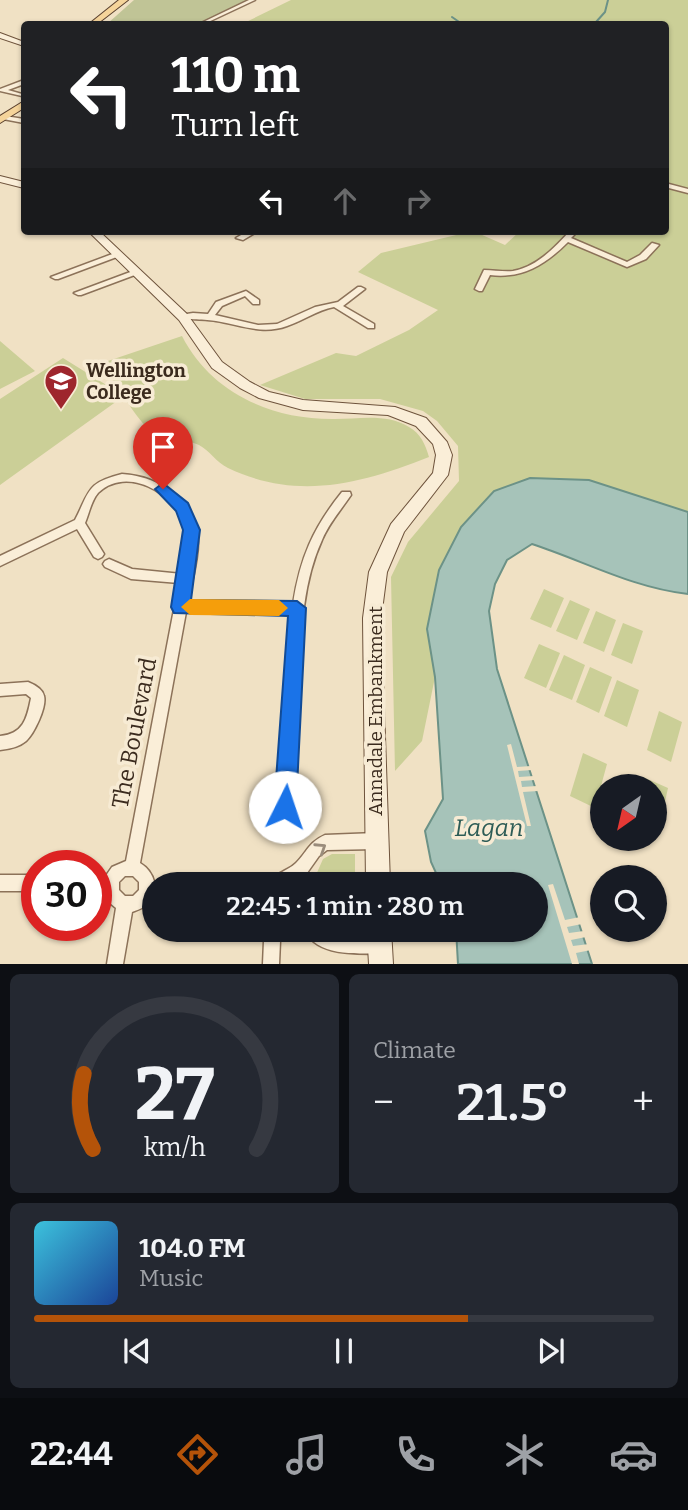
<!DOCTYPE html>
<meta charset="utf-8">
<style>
body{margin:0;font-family:Bitter,serif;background:#242831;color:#f1f3f6;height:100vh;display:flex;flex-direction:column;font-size:26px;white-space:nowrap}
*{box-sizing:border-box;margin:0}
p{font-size:23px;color:#9ea1a6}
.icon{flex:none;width:38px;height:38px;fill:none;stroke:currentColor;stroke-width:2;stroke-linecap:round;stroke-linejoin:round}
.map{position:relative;height:964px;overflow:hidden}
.details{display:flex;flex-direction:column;gap:10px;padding:10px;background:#0d0f14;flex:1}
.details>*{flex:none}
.guide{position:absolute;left:21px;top:21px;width:648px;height:214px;border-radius:7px;box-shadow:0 2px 5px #0004;background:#202124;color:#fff;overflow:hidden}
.needle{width:46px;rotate:214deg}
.tools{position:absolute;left:590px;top:774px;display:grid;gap:14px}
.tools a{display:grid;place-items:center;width:77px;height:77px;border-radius:50%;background:#171b24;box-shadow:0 2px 5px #0004;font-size:35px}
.speed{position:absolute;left:21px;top:850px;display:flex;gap:14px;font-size:35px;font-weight:700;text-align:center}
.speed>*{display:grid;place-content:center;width:91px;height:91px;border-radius:50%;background:#171b24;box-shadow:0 2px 5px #0004;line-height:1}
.speed .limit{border:10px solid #d22;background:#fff;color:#111}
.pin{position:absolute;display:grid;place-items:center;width:60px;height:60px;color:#fff;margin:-72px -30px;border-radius:50% 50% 50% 0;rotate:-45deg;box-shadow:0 0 7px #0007}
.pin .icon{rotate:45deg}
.me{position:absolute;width:77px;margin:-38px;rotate:4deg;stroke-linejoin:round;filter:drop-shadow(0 0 5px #0008)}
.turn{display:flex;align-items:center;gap:24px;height:147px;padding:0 35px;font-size:32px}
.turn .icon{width:91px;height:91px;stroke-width:2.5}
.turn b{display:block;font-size:49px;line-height:60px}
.lanes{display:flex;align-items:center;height:66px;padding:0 35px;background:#0003;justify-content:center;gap:35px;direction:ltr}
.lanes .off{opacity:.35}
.big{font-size:52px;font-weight:600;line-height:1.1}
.details .widget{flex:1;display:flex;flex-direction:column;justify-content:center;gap:10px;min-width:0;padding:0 24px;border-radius:10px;background:#242831}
.details .dial{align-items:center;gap:0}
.dial svg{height:182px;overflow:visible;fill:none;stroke:#363941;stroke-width:7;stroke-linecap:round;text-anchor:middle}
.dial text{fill:#f1f3f6;stroke:none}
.song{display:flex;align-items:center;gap:21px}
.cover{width:84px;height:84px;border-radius:10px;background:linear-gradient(135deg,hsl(190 70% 55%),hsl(220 70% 35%))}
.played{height:7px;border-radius:4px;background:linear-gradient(90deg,#b45309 70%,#363941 70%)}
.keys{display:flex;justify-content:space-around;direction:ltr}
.heat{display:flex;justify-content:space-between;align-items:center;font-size:38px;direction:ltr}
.details .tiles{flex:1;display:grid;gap:10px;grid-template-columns:1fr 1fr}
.widget:last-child{grid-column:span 2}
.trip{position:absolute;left:142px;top:872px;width:406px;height:70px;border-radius:35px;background:#171b24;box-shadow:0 2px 5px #0004;font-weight:600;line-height:70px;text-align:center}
.menu{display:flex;height:112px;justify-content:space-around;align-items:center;background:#090b0e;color:#9ea1a6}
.menu .icon{width:49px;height:49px}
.menu .selected{color:#b45309}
.menu b{font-size:32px;color:#f1f3f6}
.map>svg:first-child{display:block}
.green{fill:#cbcf97}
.cemetery{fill:#c0c496}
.water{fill:#a6c3b9;stroke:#6c9287;stroke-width:2}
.pier{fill:#f0e1c4}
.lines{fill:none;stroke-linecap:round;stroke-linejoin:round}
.stream{stroke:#6c9287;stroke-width:2}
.street-casing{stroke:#8c7259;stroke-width:3}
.secondary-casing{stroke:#6e533c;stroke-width:2}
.primary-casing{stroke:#5a402e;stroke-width:2}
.street{fill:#faeed8;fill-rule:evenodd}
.secondary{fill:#faeed8;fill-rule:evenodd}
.primary{fill:#f5d49a;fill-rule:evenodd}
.oneway{stroke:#9a8c7b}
.route{fill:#1a73e8;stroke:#114b97;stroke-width:2}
.slow{fill:#f59e0b}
.labels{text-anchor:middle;stroke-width:7;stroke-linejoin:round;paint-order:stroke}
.poi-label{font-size:19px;font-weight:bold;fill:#3b2b1e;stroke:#f7ebd4;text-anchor:start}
.street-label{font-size:19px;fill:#3b2b1e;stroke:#f7ebd4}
.near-street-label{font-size:23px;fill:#3b2b1e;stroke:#f7ebd4}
.near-water-label{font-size:24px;font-style:italic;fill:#2d5c56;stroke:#f7ebd4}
</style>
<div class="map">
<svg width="688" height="964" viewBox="0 0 688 964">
<rect width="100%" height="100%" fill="#f0e1c4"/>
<!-- green -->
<path class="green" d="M 291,0 L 688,0 L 688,512 L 589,480 L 427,629 L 435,677 L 422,741 L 395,771 L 391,577 L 408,542 L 459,481 L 458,446 L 437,421 L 423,411 L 380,399 L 305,399 L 260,385 L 336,353 L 356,356 L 409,330 L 438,310 L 358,272 L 381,253 L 473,231 L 505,245 L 520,231 L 665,231 L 665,24 L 242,24 Z
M 182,336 C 211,393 272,420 335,419 C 359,419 387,413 409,427 C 421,434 425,444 429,457 C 361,484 297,501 228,468 C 216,462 210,451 199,445 C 184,438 161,437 148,428 C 136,419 112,377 102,363 Z
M 0,341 L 35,371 L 0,389 Z
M 63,358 L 124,396 L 0,485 L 0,399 Z
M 544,589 L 564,598 L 551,628 L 530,619 Z
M 570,600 L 590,609 L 577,640 L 556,631 Z
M 596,611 L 616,620 L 604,652 L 583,643 Z
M 623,623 L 643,631 L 632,664 L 611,655 Z
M 539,644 L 560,653 L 546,688 L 524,678 Z
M 564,655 L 585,665 L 572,700 L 549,690 Z
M 590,667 L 612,677 L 599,713 L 576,702 Z
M 617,680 L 639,690 L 627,727 L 604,716 Z
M 659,711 L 682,722 L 671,762 L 647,750 Z
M 583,753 L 607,764 L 595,808 L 570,796 Z
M 643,777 L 668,788 L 658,834 L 655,832 L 654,786 L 640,786 Z
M 332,854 L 355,854 L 355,884 L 312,884 L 323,859 Z"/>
<!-- cemetery -->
<path class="cemetery" d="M 134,0 L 249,0 L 197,24 L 107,24 Z"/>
<!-- water -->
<path class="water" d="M 530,478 L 589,480 L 688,512 L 688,594 C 633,588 584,561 532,544 L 507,560 L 495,584 L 489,611 L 497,669 L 592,964 L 458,964 L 456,929 L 536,929 L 536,884 L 441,884 L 431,862 L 425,831 L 443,799 L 435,677 L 427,629 L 439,570 L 461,527 L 494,491 Z"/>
<!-- pier -->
<path class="pier" d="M 511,744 L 517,767 L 531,766 L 532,770 L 518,771 L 519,777 L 534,776 L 535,780 L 521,781 L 522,787 L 537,786 L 538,791 L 523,792 L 531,826 L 527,826 L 507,745 Z
M 553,884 L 565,920 L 580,917 L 582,924 L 567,927 L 569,933 L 584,931 L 586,937 L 571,940 L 573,946 L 589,944 L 591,950 L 576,953 L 579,964 L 572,964 L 548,885 Z"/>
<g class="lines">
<!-- stream -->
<path class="stream" d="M 452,17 L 462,24
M 596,22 L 605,12 L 608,0"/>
<defs>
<path id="street" d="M 249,0 L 255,0 L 204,24 L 199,24 Z
M 24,80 L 24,84 L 8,90 L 22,94 L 22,96 L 0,91 L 0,89 Z
M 5,116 L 24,119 L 24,123 L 3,119 L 3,117 Z
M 665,183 L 688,189 L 688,193 L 665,187 Z
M 248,231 L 258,231 L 243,240 L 236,238 Z
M 570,231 L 578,231 L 571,238 L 627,262 L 640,255 L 652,243 L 659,245 L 646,259 L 627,267 L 568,242 C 545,265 522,279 490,275 L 482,291 L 479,291 L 475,289 L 484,270 C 494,270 504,272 513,271 C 537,267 555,247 570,231 Z
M 115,253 L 122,255 L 58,279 L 55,279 L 51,277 Z
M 133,271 L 136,271 L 140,273 L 81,295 L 78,295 L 74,293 Z
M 358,287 L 361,287 L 365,289 L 343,306 L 374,324 L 374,328 L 368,328 L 334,307 C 317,310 303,321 287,326 C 262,335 241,325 216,321 C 207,319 185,320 179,317 L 180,315 L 193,313 L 208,314 L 216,302 L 246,291 L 259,300 L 259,304 L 253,304 L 245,296 L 222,306 L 215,315 L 258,325 L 277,324 L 315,307 L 338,302 Z
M 122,474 C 159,476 199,502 198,543 C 198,563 191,583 188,602 L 293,604 C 300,558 313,528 342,492 L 350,492 L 351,495 C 341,510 329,523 322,540 C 300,588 301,643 299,694 C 296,741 293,787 290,834 L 288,839 L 283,841 L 278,839 L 276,834 L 291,614 L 186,612 L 140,863 C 155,872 160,891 148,904 C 144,908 137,910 132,912 L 123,964 L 107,964 L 116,908 L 110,903 L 105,893 L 96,892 L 96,876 L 105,877 L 112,867 L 126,861 L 179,583 L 131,579 L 105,567 L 103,564 L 105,561 L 109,559 L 132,569 L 182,574 C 185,558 190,541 185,525 C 174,493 127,465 98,493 C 91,501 89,514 85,523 L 104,554 L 102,557 L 98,559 L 94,557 L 77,529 L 0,566 L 0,556 L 75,520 C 90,491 86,483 122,474 ZM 125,876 L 133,876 L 139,882 L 139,890 L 133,896 L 125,896 L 119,890 L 119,882 Z
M 28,682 C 33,684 43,689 44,696 C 47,707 34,734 26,741 C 19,747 9,749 0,750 L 0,736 C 23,734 27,719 31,698 L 26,694 L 0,696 L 0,684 Z
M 376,833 L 381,836 L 384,841 L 381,846 L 376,849 L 327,850 L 319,856 L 307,873 L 291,884 L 269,884 C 274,873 288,871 296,863 C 307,852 309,842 325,835 Z
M 0,875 L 37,875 L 37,891 L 0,891 Z
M 304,929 L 323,929 L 329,933 L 343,936 L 380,938 L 386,940 L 388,946 L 386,952 L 380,954 C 356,953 316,957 304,929 Z
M 272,933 L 278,935 L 280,941 L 279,964 L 263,964 L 264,941 L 266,935 Z"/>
<path id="secondary" d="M 0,33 L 24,42 L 24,46 L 0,38 Z
M 0,176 L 24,182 L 24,188 L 0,182 Z
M 88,231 L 99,231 L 187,314 L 222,362 L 250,382 L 269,392 L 303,400 L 395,407 L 426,418 L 447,442 L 452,455 L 448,475 L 404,532 L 387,572 L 381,618 L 390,884 L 366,884 L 363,618 L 369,572 L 391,524 L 433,473 L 436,455 L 433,444 L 416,426 L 388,415 L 303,410 L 259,398 L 240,388 L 212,368 L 179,320 Z
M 367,929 L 391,929 L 393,964 L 369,964 Z"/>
<path id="primary" d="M 119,0 L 128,0 L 97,24 L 89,24 Z
M 24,101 L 24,108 L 0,123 L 0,116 Z"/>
</defs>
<!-- street casing -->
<use href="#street" class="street-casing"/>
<!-- secondary casing -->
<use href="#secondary" class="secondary-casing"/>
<!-- primary casing -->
<use href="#primary" class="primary-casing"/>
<!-- street -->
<use href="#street" class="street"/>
<!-- secondary -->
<use href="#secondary" class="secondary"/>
<!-- primary -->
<use href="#primary" class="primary"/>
</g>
<!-- one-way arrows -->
<defs><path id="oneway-chevron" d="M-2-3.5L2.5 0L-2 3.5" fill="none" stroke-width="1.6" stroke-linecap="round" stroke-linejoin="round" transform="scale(1.75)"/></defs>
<use class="oneway" href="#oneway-chevron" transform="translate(321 848) rotate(-33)"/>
<!-- route -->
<path class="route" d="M 163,483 L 188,503 L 200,530 L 191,600 L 297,601 L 306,608 L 296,807 L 293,815 L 285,818 L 277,815 L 274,807 L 288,616 L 174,613 L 171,607 L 183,530 L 176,511 L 155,489 Z"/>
<!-- slow -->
<path class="slow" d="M 190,599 L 279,600 L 288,608 L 279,616 L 190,615 L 181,607 Z"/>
<!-- icons -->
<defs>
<symbol id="school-pin" viewBox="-11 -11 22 30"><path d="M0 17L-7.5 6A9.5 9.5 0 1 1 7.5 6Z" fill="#9e262d" stroke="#f7ebd4"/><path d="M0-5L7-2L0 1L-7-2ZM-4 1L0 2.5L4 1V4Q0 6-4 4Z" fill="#fff"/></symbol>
</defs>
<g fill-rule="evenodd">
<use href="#school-pin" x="42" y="362" width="38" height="52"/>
</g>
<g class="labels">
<!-- poi labels -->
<g class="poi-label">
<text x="86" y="377">Wellington<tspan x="86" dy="22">College</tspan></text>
</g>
<!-- street labels -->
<g class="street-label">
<text transform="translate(375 711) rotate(-90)" y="7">Annadale Embankment</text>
</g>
<!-- near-street labels -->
<g class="near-street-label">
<text transform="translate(134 733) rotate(-79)" y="8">The Boulevard</text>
</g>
<!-- near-water labels -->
<g class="near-water-label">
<text x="489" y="836">Lagan</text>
</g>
</g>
</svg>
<div class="tools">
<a><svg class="needle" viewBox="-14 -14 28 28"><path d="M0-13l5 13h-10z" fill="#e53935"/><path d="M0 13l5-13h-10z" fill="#9ea1a6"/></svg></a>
<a><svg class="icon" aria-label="search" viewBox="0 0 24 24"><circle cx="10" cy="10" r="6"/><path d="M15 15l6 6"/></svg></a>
</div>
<div class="speed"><div class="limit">30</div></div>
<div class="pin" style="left:163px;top:489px;background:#d93025"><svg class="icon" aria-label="arrive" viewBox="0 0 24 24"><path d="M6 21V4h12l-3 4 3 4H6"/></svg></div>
<svg class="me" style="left:285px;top:807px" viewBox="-20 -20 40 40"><circle r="19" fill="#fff"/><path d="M0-13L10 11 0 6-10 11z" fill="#1a73e8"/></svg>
<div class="trip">22:45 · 1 min · 280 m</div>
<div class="guide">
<div class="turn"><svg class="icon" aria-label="left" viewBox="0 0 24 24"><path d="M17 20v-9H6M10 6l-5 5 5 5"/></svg><div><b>110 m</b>Turn left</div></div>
<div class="lanes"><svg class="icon" aria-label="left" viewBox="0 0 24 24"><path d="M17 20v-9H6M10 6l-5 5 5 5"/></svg><svg class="icon off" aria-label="ahead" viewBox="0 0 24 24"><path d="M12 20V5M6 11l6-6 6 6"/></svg><svg class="icon off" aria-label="right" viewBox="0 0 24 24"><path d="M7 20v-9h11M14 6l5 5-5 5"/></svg></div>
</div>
</div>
<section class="details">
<div class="tiles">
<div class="widget dial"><svg viewBox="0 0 100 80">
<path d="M14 69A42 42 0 1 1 86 69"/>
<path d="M14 69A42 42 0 0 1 10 36" stroke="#b45309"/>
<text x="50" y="56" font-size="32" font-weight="700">27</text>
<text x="50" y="72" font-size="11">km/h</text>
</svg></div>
<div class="widget"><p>Climate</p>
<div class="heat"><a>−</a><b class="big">21.5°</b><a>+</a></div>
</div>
<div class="widget">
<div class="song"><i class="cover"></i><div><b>104.0 FM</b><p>Music</p></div></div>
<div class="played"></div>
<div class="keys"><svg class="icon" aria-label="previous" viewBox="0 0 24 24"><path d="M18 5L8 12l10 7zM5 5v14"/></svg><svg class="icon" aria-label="pause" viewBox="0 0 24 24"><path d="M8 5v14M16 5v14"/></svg><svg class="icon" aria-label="next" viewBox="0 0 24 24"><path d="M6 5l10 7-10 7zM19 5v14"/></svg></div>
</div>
</div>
</section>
<nav class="menu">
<b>22:44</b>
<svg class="icon selected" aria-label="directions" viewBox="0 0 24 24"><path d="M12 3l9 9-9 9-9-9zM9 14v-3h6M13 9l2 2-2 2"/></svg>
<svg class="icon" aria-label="music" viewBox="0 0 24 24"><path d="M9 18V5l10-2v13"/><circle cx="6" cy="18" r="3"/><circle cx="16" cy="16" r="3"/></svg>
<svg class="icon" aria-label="phone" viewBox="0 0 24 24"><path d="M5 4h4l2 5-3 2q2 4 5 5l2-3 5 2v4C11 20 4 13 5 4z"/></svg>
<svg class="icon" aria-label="climate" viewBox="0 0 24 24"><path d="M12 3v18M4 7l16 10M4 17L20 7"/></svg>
<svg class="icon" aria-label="car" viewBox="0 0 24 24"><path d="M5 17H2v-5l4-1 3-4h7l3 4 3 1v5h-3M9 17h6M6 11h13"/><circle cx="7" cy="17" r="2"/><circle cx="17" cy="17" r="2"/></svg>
</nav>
